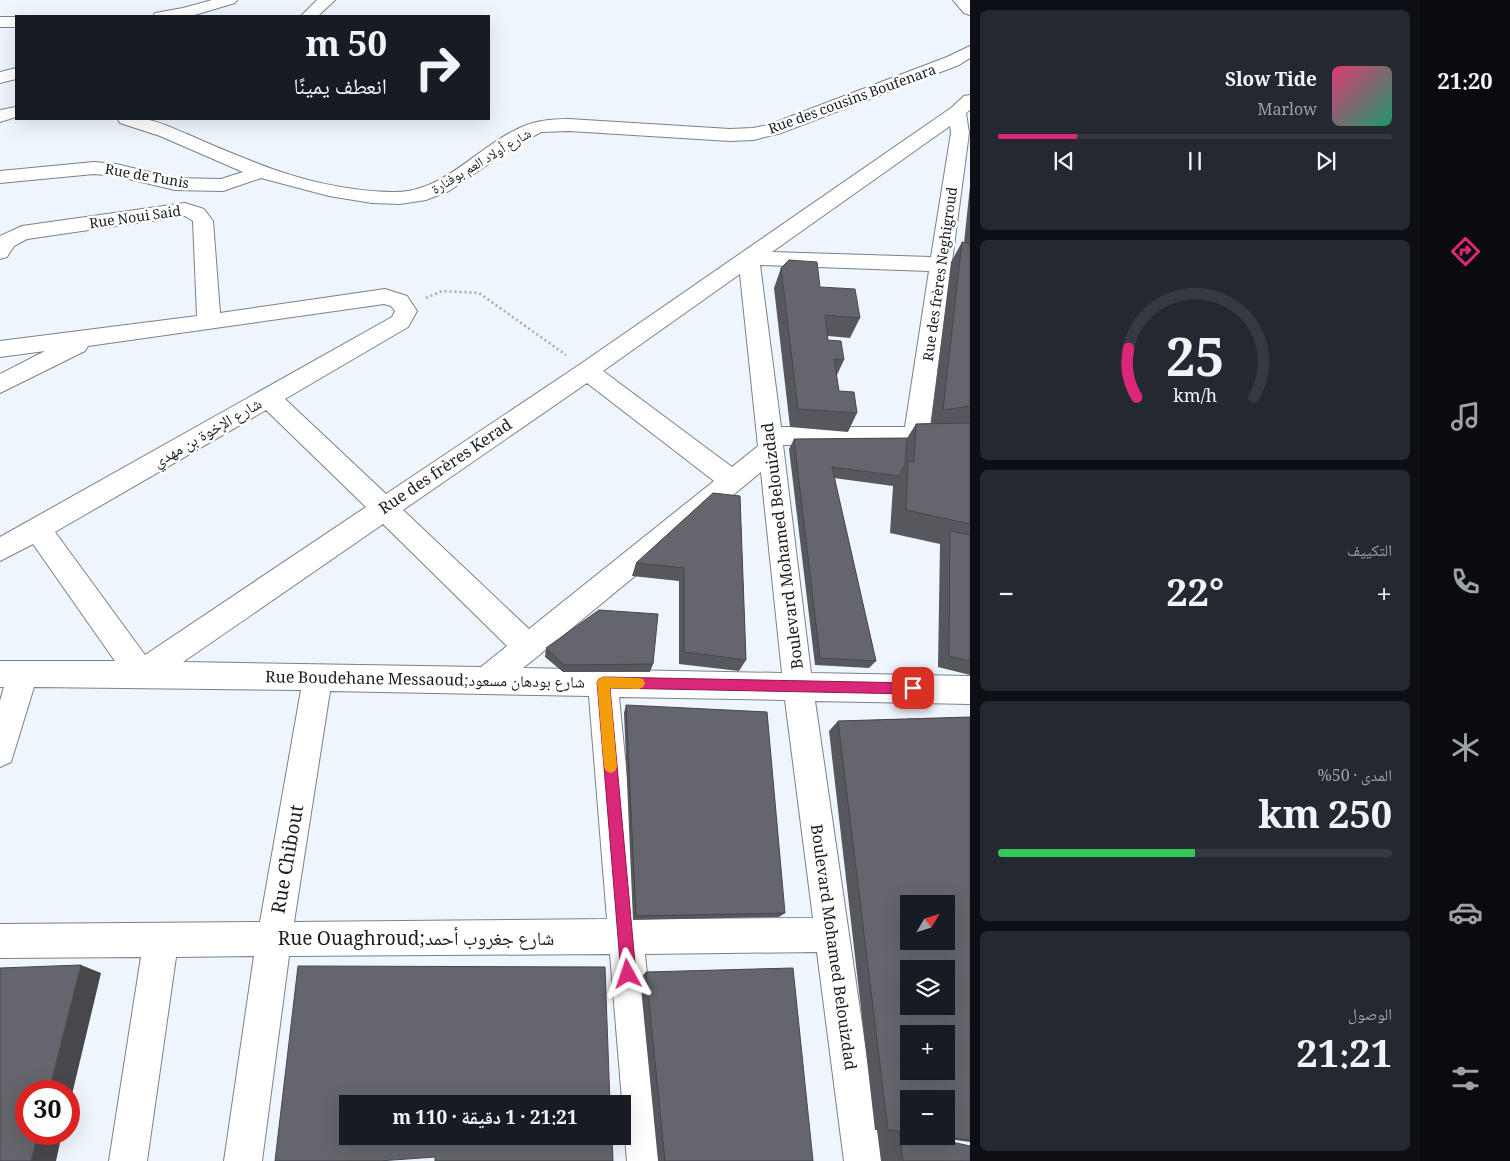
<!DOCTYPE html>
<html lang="ar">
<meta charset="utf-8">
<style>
body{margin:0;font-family:Georgia,"Noto Naskh Arabic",serif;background:#242831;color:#f1f3f6;direction:rtl;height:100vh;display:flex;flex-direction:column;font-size:19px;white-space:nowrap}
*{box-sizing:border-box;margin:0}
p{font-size:16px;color:#9ea1a6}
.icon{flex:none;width:28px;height:28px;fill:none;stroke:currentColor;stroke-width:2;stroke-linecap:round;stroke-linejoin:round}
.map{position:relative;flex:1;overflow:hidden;direction:ltr}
.details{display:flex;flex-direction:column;gap:10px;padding:10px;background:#0d0f14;width:450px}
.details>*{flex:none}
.hud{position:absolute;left:15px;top:15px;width:475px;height:105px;border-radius:0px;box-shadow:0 5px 20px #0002;direction:rtl;background:#171b24;color:#f1f3f6;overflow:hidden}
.needle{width:32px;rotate:52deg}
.buttons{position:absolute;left:900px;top:895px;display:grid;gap:10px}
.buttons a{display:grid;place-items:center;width:55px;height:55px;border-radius:0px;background:#171b24;box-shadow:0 5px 20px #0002;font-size:25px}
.speed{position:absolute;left:15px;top:1080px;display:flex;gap:10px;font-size:25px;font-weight:700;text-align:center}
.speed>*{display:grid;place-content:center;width:65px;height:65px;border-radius:50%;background:#171b24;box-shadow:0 5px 20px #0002;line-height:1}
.speed .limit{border:8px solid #d22;background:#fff;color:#111}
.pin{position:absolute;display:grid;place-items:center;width:42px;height:42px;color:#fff;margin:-21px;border-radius:10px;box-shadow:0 2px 8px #0006}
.me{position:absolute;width:55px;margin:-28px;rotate:355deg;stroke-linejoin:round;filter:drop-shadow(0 0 4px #0008)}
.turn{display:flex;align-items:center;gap:18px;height:105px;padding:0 20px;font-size:22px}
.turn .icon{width:65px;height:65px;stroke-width:2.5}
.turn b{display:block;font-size:35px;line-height:42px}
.big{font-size:38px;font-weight:700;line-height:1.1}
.details .card{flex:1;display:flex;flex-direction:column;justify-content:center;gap:8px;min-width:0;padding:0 18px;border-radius:8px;background:#242831}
.details .dial{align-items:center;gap:0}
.dial svg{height:130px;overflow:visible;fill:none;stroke:#363941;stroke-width:7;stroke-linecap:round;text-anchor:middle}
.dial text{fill:#f1f3f6;stroke:none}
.song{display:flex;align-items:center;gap:15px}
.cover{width:60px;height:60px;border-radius:8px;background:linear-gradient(135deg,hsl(340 70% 55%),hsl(160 70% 35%))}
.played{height:5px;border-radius:2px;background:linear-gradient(90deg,#db2777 20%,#363941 20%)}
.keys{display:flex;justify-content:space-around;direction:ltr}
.heat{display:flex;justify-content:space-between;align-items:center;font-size:28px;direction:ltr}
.charge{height:8px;border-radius:4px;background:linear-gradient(90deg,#34c759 50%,#363941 0)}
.trip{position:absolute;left:339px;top:1095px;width:292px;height:50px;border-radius:0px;background:#171b24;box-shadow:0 5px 20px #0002;font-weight:700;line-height:50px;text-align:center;direction:rtl}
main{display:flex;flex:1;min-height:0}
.menu{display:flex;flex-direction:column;width:90px;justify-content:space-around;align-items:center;background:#090b0e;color:#9ea1a6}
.menu .icon{width:35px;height:35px}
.menu .selected{color:#db2777}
.menu b{font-size:22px;color:#f1f3f6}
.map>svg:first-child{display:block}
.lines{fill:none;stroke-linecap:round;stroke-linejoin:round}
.minor-casing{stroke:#7b8188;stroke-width:2}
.major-casing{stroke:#7b8188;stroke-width:2}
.path{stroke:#a6abb1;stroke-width:2.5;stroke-dasharray:2 3;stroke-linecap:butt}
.minor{fill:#fff;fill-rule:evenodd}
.major{fill:#fff;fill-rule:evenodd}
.wall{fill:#57575e}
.shaded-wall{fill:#47474c}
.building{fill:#65656d;stroke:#47474c;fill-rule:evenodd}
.route{fill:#db2777;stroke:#8e194d}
.slow{fill:#f59e0b}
.labels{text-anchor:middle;stroke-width:5;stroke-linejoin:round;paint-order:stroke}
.far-street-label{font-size:14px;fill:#1b1e21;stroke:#fff}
.street-label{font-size:16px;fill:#1b1e21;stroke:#fff}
.near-street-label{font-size:19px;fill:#1b1e21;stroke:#fff}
</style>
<main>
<nav class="menu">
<b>21:20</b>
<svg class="icon selected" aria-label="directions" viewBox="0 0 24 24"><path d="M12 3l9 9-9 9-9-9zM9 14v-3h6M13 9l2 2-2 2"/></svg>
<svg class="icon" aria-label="music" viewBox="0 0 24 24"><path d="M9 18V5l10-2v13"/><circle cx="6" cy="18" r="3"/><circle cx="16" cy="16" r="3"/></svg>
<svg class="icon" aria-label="phone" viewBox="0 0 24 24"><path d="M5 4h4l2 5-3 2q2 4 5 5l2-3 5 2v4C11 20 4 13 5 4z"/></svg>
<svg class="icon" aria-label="climate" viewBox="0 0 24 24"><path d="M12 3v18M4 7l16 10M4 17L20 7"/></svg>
<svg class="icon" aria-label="car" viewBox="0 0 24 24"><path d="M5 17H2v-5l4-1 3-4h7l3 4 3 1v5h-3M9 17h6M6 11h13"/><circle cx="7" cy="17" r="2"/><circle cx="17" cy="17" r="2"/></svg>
<svg class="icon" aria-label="filters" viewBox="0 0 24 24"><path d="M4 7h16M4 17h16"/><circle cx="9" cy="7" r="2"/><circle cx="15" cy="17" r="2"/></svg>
</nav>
<section class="details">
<div class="card">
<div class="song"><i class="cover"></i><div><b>Slow Tide</b><p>Marlow</p></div></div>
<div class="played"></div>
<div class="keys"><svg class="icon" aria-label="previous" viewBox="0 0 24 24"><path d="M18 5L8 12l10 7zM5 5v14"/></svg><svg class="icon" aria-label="pause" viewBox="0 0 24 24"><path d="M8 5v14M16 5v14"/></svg><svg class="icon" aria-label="next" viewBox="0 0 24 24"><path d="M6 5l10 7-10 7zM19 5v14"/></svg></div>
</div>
<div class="card dial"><svg viewBox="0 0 100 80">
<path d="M14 69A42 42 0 1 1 86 69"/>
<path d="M14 69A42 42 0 0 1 9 39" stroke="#db2777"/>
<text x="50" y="56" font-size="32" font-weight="700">25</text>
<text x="50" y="72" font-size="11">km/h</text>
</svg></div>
<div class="card"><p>التكييف</p>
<div class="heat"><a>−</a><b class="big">22°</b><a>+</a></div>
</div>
<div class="card"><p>المدى · 50%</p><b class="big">250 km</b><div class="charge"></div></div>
<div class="card"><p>الوصول</p><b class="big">21:21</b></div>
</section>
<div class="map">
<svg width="970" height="1161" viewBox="0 0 970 1161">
<rect width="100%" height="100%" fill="#eef5fd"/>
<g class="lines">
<defs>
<path id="minor" d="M 317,0 L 335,0 L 318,16 L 301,16 Z
M 953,0 L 970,0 L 970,15 L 964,13 Z
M 970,46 L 970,58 L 959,65 L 781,133 L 753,140 L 730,141 L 569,131 L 541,132 L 512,148 L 449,191 L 426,200 L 400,204 L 372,203 L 329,196 L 261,178 L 223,191 L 175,190 L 116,176 L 94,174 L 0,183 L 0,171 L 94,162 L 116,164 L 175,178 L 221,179 L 243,172 L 160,136 L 120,123 L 118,119 C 126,118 136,118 144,119 C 159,121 174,129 187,134 C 209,144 231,153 254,162 C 296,179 345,191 391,192 C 445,194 477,145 524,126 C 538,120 554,119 569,119 L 730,129 L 753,128 L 768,125 L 947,57 Z
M 16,68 L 16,79 L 0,83 L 0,72 Z
M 970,95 L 970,110 L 966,113 L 969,133 L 930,426 L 970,425 L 970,443 L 783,445 L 811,673 L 970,676 L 970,704 L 815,701 L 882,1161 L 844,1161 L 817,952 L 645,954 L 665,1161 L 627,1161 L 610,954 L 289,956 L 262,1161 L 224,1161 L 254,956 L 176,957 L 147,1161 L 109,1161 L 141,957 L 0,958 L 0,924 L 260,922 L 301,690 L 34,687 L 11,762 L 0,767 L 0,701 L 4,687 L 0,687 L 0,661 L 115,661 L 33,544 L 0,561 L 0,537 L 392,317 L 395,311 L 391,306 L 384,304 L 88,346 L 85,351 L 0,393 L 0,374 L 45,351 L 0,357 L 0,341 L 197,316 L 193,221 L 185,216 L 27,239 L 14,246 L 7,257 L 0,259 L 0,236 L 22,226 L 185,203 L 204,209 L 213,221 L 220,313 L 385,289 L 407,296 L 417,311 L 408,327 L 285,399 L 386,494 L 579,365 L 951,108 L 964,96 ZM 950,126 L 951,133 L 931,257 L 772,252 ZM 760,265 L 929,271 L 905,427 L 781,427 ZM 740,274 L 758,446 L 732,467 L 603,371 ZM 587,383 L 714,481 L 529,629 L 403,510 ZM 266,410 L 366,507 L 145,655 L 55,532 ZM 761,472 L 782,673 L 523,668 L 538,656 ZM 383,524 L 507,646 L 481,667 L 183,662 ZM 330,691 L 589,696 L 607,919 L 294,922 ZM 619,697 L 785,700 L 813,918 L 641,919 Z
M 16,107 L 16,117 L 0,122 L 0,110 Z"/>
<path id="major" d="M 212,0 L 237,0 L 235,3 L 191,16 L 153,16 L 155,13 L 183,8 Z
M 0,17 L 16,17 L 16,27 L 0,27 Z"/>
</defs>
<!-- minor casing -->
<use href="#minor" class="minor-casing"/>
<!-- major casing -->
<use href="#major" class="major-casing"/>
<!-- path -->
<path class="path" d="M 426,298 L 442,291 L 479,293 L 566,355"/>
<!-- minor -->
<use href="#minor" class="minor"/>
<!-- major -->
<use href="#major" class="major"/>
</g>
<!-- wall -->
<path class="wall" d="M 970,186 L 970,675 L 938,667 L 940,544 L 890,533 L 893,486 L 834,478 L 876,661 L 869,668 L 815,665 L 789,449 L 794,439 L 907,438 L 916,424 L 931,423 L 951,262 L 962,242 L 964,243 Z
M 781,268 L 820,287 L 860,318 L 850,338 L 828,336 L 828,340 L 844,360 L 836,377 L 839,391 L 857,413 L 848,432 L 790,427 L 774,288 Z
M 740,496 L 746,660 L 739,671 L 679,664 L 679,581 L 632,576 L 636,563 Z
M 546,648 L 653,664 L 650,672 L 563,672 L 545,657 Z
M 626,705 L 785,913 L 779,917 L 633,920 L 624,713 Z
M 970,717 L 970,1142 L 927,1136 L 946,1136 L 946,1099 L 909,1136 L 970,1161 L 881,1161 L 877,1130 L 879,1130 L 875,1130 L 829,731 L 838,721 Z
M 646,972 L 813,1161 L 658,1161 L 640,978 Z"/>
<!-- shaded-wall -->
<path class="shaded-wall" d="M 81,965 L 101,973 L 69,1107 L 69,1091 L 49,1091 Z
M 38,1134 L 62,1134 L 56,1161 L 31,1161 Z"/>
<!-- building -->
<path class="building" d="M 962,242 L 970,244 L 970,406 L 943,410 Z
M 789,260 L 817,262 L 820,287 L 855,289 L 860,318 L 825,315 L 828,340 L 841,341 L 844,360 L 834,359 L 839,391 L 854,392 L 857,413 L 798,409 L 781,268 Z
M 970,423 L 970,524 L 906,510 L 908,461 L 914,462 L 916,424 Z
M 907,438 L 905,465 L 899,476 L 832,467 L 876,661 L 820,658 L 794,439 Z
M 713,493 L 740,496 L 746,660 L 684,652 L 684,568 L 636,563 Z
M 950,531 L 970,535 L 970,661 L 949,656 Z
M 599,610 L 658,614 L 653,664 L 564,665 L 546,648 Z
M 626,705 L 767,712 L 785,913 L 636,916 Z
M 970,717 L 970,1140 L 939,1136 L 946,1136 L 946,1099 L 909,1099 L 909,1133 L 899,1131 L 888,1130 L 838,721 ZM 909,904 L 946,904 L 946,941 L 909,941 ZM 909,969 L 946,969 L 946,1006 L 909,1006 ZM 909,1034 L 946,1034 L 946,1071 L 909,1071 Z
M 81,965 L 49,1091 L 26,1091 L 26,1134 L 38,1134 L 31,1161 L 0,1161 L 0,968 Z
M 298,966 L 605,967 L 610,1104 L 348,1104 L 348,1136 L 612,1136 L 613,1161 L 435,1161 L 435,1157 L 379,1161 L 275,1161 Z
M 793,968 L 813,1161 L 665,1161 L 646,972 Z
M 899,1131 L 909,1133 L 909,1136 L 925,1136 L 970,1146 L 970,1161 L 903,1161 Z"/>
<!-- route -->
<path class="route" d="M 604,677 L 913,683 L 917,684 L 919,688 L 917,692 L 913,694 L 610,688 L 636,974 L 633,979 L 628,981 L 623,979 L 621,974 L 597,682 L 599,679 Z"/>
<!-- slow -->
<path class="slow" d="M 604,677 L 639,678 L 643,679 L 645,683 L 643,687 L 639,689 L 610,688 L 617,767 L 615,771 L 611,773 L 606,771 L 604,767 L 597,682 L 599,679 Z"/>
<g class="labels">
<!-- far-street labels -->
<g class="far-street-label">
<text transform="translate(852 99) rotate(-20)" y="5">Rue des cousins Boufenara</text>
<text transform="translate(481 161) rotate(-31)" y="5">شارع أولاد العم بوفنارة</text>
<text transform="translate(147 176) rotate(10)" y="5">Rue de Tunis</text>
<text transform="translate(135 217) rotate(-8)" y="5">Rue Noui Said</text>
<text transform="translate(940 274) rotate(-82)" y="5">Rue des frères Neghigroud</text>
</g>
<!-- street labels -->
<g class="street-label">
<text transform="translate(207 432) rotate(-30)" y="6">شارع الإخوة بن مهدي</text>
<text transform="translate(445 466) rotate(-34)" y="6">Rue des frères Kerad</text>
<text transform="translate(782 546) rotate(-97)" y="6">Boulevard Mohamed Belouizdad</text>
<text transform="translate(425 679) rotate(1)" y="6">Rue Boudehane Messaoud;شارع بودهان مسعود</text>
<text transform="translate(834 947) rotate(82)" y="6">Boulevard Mohamed Belouizdad</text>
</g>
<!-- near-street labels -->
<g class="near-street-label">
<text transform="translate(287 859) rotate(-80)" y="7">Rue Chibout</text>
<text x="416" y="945">Rue Ouaghroud;شارع جغروب أحمد</text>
</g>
</g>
</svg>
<div class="buttons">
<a><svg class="needle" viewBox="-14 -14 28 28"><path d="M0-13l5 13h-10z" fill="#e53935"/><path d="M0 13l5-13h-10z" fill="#9ea1a6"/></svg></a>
<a><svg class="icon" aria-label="layers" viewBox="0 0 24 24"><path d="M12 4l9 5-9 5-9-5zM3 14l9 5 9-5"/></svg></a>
<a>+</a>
<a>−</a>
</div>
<div class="speed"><div class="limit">30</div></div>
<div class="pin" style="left:913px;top:688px;background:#d93025"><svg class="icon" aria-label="arrive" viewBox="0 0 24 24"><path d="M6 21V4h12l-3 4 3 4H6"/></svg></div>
<svg class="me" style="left:628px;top:974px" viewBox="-20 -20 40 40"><path d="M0-17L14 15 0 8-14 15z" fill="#db2777" stroke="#fff" stroke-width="4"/></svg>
<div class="trip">21:21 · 1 دقيقة · 110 m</div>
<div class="hud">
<div class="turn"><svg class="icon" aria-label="right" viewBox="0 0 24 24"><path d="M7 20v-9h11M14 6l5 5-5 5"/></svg><div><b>50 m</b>انعطف يمينًا</div></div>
</div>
</div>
</main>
